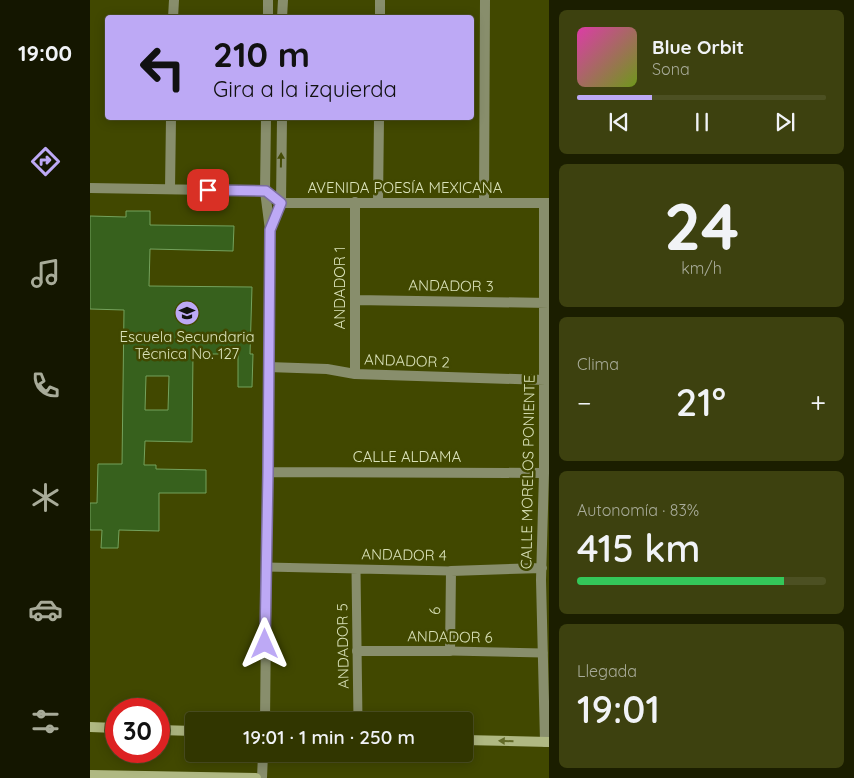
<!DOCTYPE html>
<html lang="es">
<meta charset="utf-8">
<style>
body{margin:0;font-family:Quicksand,sans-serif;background:#3d410f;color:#f1f3f6;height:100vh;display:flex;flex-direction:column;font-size:19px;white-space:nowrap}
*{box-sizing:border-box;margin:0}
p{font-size:16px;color:#a8ab99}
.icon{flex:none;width:28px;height:28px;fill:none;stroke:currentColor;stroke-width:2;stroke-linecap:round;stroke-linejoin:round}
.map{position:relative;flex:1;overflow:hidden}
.sheet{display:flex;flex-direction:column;gap:10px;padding:10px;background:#1b1e00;width:305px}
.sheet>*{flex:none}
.top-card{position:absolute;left:15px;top:15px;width:369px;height:105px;border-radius:5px;box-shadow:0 2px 12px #0003,0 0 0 1px #4c5022;background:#bda9f5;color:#111;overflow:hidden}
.speed{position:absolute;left:15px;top:698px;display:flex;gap:10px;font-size:25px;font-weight:700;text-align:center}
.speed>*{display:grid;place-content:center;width:65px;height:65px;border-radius:50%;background:#313600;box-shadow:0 2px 12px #0003,0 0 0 1px #4c5022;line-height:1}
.speed .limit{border:8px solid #d22;background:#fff;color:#111}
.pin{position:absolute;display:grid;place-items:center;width:42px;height:42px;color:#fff;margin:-21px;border-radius:10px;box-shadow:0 2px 8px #0006}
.me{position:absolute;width:55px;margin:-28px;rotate:0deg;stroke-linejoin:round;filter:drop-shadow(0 0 4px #0008)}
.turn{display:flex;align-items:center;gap:18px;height:105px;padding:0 25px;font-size:22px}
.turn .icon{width:65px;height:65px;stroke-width:2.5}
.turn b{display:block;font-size:35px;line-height:42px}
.big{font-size:38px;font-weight:600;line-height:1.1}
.sheet .card{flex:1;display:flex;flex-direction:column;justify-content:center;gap:8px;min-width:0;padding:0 18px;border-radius:8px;background:#3d410f}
.sheet .dial{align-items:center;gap:0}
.dial b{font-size:65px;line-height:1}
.song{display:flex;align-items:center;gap:15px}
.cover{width:60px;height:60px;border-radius:8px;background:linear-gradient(135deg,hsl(320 70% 55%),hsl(80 70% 35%))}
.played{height:5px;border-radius:2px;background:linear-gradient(90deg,#bda9f5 30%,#4c5022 30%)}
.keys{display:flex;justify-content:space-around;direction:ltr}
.heat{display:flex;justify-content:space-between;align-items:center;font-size:28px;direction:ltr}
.charge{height:8px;border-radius:4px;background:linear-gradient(90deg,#34c759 83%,#4c5022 0)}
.trip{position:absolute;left:95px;top:712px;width:288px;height:50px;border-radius:5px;background:#313600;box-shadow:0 2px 12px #0003,0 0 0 1px #4c5022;font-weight:600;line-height:50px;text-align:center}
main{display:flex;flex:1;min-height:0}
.menu{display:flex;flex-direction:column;width:90px;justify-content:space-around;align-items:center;background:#141600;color:#a8ab99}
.menu .icon{width:35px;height:35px}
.menu .active{color:#bda9f5}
.menu b{font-size:22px;color:#f1f3f6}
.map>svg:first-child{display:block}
.building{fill:#37611d;stroke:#74a25d;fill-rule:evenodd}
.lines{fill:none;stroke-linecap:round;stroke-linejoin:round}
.lane{stroke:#888e6c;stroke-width:9}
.street{stroke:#888e6c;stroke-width:10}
.secondary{stroke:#afb882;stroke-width:10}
.oneway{fill:#454c05}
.oneway2{fill:#626a27}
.route-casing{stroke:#7b6e9f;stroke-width:12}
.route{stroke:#bda9f5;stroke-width:9}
.labels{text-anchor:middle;stroke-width:5;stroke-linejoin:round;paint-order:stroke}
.street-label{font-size:15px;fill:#dae2b9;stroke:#414800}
.poi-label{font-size:15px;fill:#dae2b9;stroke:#414800}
</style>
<main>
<nav class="menu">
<b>19:00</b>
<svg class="icon active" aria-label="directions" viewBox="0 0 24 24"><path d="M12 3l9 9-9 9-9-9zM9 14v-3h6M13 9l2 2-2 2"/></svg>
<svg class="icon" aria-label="music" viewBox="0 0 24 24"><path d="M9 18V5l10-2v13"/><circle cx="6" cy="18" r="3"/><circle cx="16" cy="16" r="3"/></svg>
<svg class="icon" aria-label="phone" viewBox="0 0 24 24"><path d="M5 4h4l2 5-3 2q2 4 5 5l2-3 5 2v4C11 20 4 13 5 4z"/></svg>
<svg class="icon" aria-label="climate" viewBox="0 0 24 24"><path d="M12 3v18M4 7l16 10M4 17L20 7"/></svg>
<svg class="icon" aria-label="car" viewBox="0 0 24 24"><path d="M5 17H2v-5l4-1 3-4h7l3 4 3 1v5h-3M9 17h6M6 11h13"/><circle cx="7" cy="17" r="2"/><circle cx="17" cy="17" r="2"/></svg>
<svg class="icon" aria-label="filters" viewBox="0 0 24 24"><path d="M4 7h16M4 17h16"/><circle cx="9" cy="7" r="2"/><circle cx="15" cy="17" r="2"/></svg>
</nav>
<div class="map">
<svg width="459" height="778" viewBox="0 0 459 778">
<rect width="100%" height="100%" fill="#414800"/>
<!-- building -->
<path class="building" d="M 36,211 L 60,211 L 60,225 L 144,226 L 143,251 L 60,249 L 59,286 L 162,287 L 160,354 L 163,354 L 162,387 L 148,387 L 148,354 L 103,354 L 102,442 L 55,441 L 54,465 L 66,465 L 66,469 L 116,470 L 116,493 L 69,493 L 69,531 L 29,530 L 28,548 L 11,548 L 12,530 L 0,530 L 0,503 L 7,503 L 8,464 L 32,464 L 34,310 L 0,309 L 0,216 L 36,217 ZM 56,376 L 79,376 L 78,410 L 55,410 Z"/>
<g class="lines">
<!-- lane -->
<path class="lane" d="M 176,567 L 361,571
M 266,570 L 268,721
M 360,651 L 453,653"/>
<!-- street -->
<path class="street" d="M 83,18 L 84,0
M 178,18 L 178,0
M 192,18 L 193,0
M 290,18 L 290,0
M 0,188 L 175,191
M 80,189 L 81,118
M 175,191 L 191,203 L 459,203
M 265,202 L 265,374
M 288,202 L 289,118
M 394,203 L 395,0
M 454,203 L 454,473 L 451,580 L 455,742
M 180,229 L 191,203 L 192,118
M 265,300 L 459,303
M 178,367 L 237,369 L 265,374 L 455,380
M 179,472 L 454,473
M 267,651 L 360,651 L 361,571 L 452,568
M 175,721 L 180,230 L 175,191 L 176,118
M 172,778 L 173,754"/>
<!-- secondary -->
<path class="secondary" d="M 0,727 L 26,728
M 69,730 L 104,731
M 374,740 L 459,742
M 0,775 L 166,778"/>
</g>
<!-- one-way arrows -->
<defs><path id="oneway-solid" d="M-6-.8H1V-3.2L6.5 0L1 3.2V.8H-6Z" transform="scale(1.25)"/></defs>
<use class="oneway" href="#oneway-solid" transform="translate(191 160) rotate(-89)"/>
<use class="oneway2" href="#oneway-solid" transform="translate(416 741) rotate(-178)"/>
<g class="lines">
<defs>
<path id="route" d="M 118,190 L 176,191 L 191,203 L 180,230 L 178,472 L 175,644"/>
</defs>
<!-- route casing -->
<use href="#route" class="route-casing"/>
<!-- route -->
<use href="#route" class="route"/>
</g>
<!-- icons -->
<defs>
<symbol id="school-disc" viewBox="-11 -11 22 22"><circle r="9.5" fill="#bda9f5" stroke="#414800"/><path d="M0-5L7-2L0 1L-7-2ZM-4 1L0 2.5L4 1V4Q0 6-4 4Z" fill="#111"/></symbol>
</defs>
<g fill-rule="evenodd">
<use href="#school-disc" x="83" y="299" width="28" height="28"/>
</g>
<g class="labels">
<!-- street labels -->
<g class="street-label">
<text x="315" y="193">AVENIDA POESÍA MEXICANA</text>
<text transform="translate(361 286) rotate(1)" y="5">ANDADOR 3</text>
<text transform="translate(250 288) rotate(-90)" y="5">ANDADOR 1</text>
<text transform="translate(317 361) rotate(2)" y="5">ANDADOR 2</text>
<text x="317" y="462">CALLE ALDAMA</text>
<text transform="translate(438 472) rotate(-89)" y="5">CALLE MORELOS PONIENTE</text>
<text transform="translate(314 555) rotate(1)" y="5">ANDADOR 4</text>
<text transform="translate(345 611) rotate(-89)" y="5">6</text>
<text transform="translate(360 637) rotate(1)" y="5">ANDADOR 6</text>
<text transform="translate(253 646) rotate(-91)" y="5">ANDADOR 5</text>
</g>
<!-- poi labels -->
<g class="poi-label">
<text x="97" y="342">Escuela Secundaria<tspan x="97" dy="17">Técnica No. 127</tspan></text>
</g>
</g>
</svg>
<div class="speed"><div class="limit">30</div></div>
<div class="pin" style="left:118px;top:190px;background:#d93025"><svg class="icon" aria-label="arrive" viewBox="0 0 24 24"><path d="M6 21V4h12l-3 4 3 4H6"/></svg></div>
<svg class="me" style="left:175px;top:644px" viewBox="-20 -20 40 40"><path d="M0-17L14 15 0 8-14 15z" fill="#bda9f5" stroke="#fff" stroke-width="4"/></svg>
<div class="trip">19:01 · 1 min · 250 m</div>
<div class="top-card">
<div class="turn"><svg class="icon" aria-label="left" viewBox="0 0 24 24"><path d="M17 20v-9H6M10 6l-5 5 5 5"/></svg><div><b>210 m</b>Gira a la izquierda</div></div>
</div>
</div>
<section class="sheet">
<div class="card">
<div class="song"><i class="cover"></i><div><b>Blue Orbit</b><p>Sona</p></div></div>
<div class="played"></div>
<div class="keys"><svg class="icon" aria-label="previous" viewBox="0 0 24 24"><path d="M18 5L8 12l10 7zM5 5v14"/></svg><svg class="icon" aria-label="pause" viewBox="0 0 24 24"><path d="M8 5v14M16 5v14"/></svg><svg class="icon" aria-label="next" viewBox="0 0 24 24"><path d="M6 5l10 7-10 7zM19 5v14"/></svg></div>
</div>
<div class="card dial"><b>24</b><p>km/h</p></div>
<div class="card"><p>Clima</p>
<div class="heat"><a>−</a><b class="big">21°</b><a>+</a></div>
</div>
<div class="card"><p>Autonomía · 83%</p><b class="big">415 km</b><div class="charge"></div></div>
<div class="card"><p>Llegada</p><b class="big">19:01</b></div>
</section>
</main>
